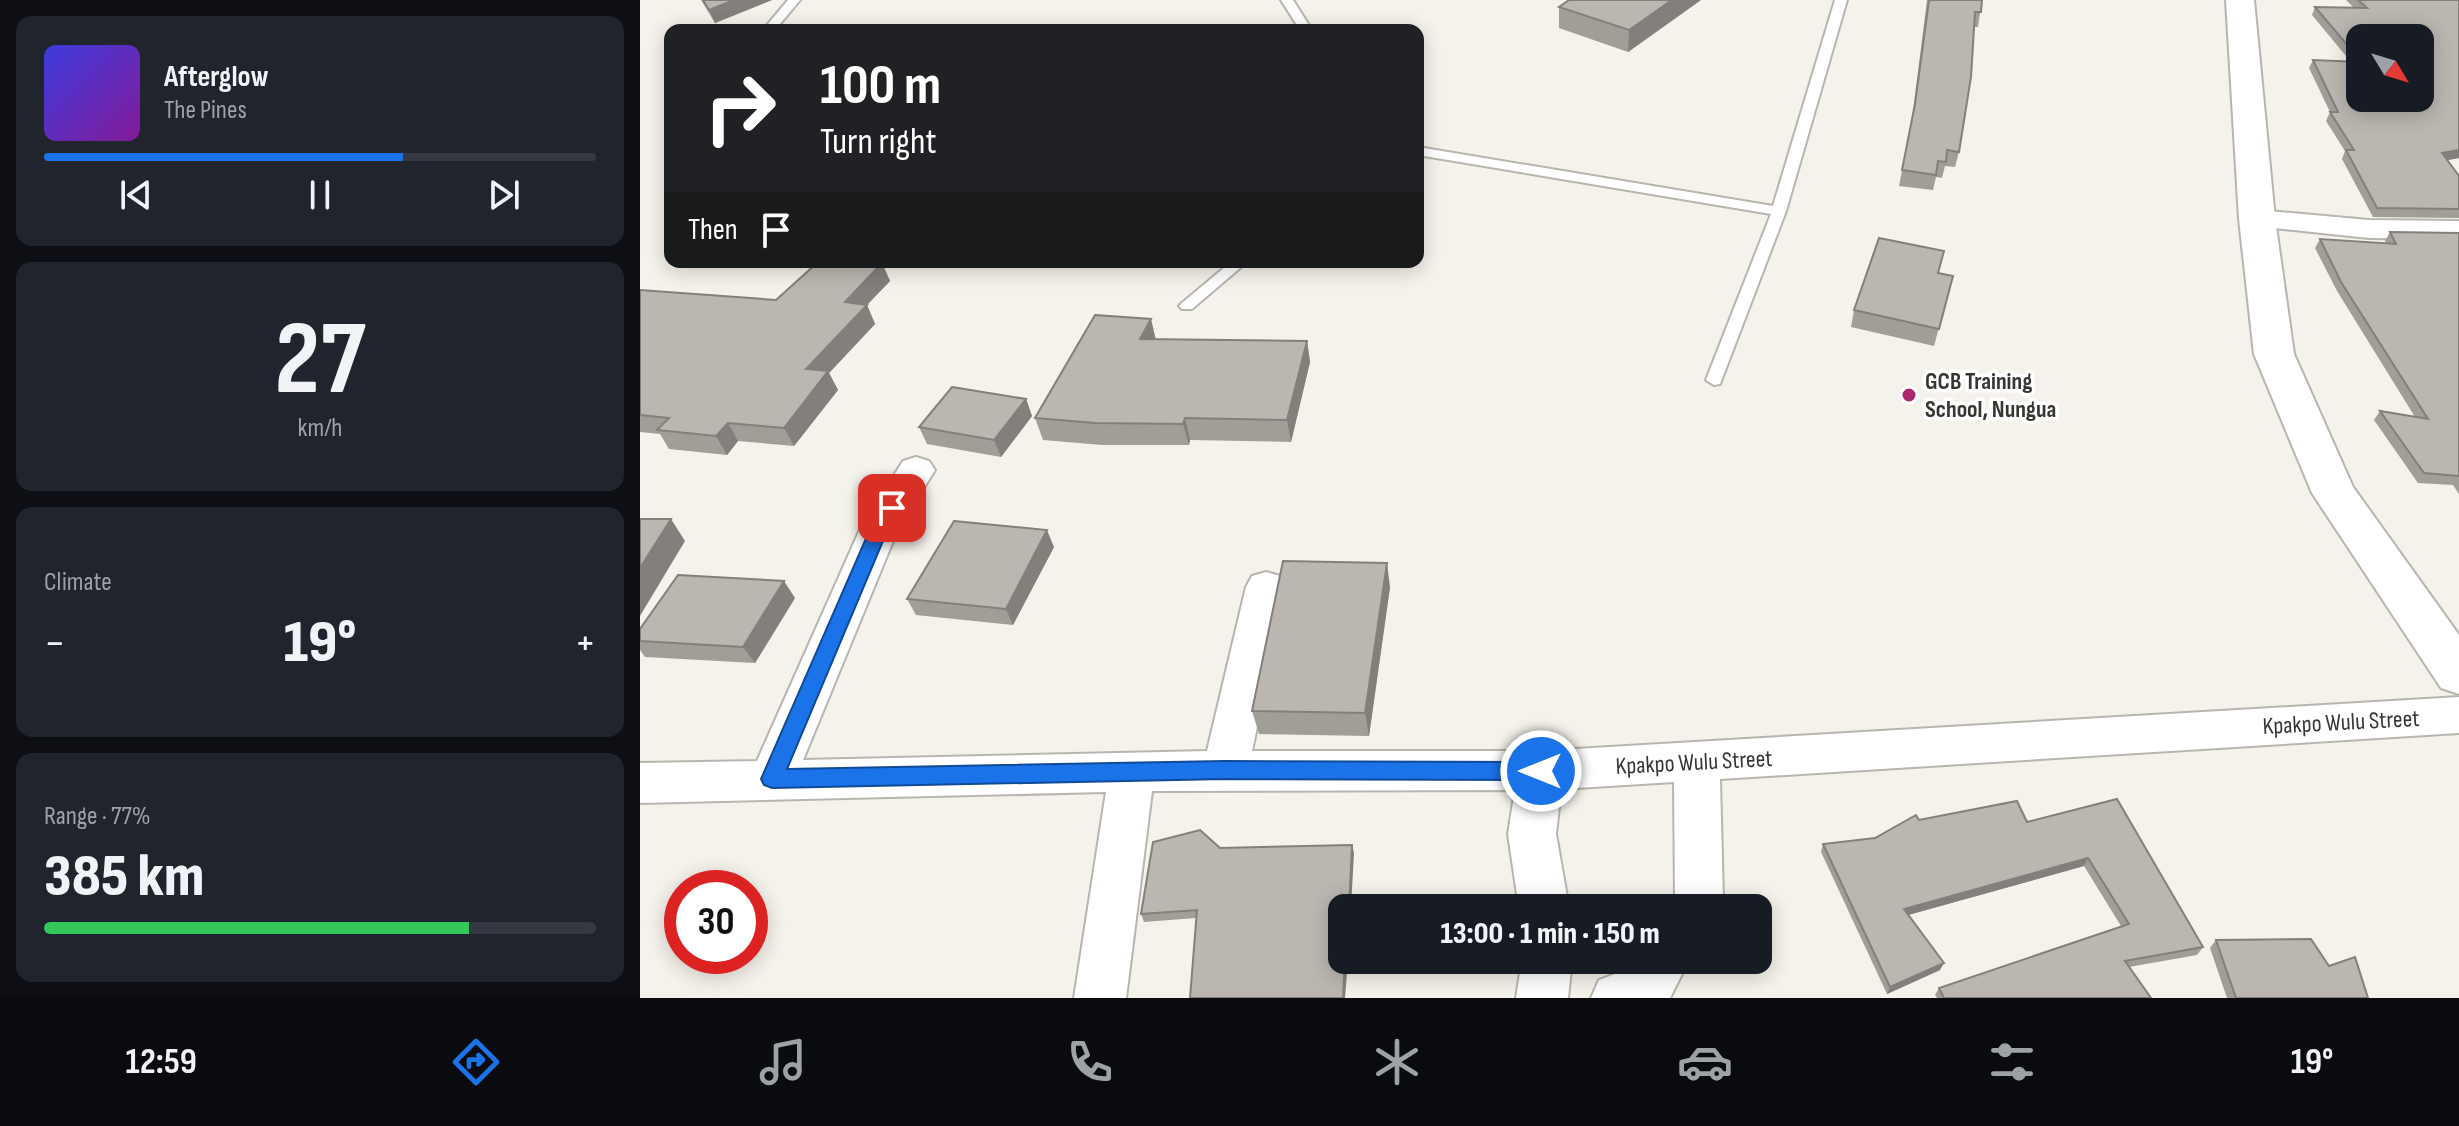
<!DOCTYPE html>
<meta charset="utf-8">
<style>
body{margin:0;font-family:"Sofia Sans Condensed",sans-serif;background:#20242c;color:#f1f3f6;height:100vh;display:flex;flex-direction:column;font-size:30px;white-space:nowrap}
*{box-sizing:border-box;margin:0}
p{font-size:26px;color:#9ea1a6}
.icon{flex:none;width:44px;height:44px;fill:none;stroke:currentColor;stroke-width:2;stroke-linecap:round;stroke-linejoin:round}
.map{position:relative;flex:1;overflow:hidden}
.details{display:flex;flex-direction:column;gap:16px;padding:16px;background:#0d0f14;width:640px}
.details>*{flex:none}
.guide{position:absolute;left:24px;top:24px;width:760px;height:244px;border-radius:16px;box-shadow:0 4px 20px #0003;background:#202124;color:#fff;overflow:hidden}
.needle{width:52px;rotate:128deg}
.controls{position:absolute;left:1706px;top:24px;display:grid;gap:16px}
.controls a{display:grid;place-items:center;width:88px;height:88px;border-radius:16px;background:#171b24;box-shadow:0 4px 20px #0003;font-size:40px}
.speed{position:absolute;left:24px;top:870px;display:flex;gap:16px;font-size:40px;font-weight:700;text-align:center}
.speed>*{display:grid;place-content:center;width:104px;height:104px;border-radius:50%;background:#171b24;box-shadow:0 4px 20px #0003;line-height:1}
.speed .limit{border:12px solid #d22;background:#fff;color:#111}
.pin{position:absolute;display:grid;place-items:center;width:68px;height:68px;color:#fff;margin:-34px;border-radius:16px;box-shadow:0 4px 12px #0006}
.me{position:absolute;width:88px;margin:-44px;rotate:270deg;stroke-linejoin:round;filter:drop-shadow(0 0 6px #0008)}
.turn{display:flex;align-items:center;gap:28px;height:168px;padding:0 24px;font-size:36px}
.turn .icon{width:104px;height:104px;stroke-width:2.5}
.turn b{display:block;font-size:56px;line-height:68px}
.then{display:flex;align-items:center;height:76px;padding:0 24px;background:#0003;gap:16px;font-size:30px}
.big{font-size:60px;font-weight:800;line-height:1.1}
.details .card{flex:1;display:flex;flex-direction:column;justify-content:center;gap:12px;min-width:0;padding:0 28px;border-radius:16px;background:#20242c}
.details .dial{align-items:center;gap:0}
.dial b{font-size:104px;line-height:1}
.song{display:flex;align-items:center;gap:24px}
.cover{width:96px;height:96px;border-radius:12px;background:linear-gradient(135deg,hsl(240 70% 55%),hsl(290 70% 35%))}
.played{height:8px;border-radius:4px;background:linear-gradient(90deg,#1a73e8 65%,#363941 65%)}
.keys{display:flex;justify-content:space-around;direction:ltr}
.heat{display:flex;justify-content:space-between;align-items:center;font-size:44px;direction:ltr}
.charge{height:12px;border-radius:6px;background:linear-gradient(90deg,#34c759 77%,#363941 0)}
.trip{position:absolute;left:688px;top:894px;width:444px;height:80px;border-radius:16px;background:#171b24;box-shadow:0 4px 20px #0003;font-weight:800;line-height:80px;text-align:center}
.tabs{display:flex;height:128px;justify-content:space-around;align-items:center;background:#090b0e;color:#9ea1a6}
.tabs .icon{width:56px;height:56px}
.tabs .current{color:#1a73e8}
.tabs b{font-size:36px;color:#f1f3f6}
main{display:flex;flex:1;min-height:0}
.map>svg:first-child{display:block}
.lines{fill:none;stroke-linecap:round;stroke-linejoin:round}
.lane-casing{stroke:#b8b5ae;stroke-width:4}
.street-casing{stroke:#b8b5ae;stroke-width:4}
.secondary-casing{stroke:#b8b5ae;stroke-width:4}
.lane{fill:#fff;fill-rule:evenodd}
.street{fill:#fff;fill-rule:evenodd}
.secondary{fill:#fff;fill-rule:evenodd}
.wall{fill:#a19d97;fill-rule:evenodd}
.shaded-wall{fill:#837f7b}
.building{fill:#bbb6b0;stroke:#837f7b;stroke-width:2}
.route{fill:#1a73e8;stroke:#114b97;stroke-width:2}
.poi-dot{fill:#ac266d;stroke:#fff;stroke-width:3}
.labels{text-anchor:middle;stroke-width:7;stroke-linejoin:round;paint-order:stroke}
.poi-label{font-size:24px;font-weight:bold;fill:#373633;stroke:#fff;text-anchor:start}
.street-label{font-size:24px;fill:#373633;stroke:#fff}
</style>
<main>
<section class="details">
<div class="card">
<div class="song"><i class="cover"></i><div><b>Afterglow</b><p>The Pines</p></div></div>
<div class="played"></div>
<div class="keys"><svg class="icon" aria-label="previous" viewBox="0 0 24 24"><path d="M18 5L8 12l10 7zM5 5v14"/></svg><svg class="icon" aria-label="pause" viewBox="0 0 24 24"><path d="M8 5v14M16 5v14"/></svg><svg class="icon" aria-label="next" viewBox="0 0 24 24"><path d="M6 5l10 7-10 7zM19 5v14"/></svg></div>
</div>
<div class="card dial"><b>27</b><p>km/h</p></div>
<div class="card"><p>Climate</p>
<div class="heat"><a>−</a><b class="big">19°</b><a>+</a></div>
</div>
<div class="card"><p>Range · 77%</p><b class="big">385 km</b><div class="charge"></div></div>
</section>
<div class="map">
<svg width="1819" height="998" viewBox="0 0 1819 998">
<rect width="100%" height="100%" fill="#f5f2eb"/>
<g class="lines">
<defs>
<path id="lane" d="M 148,0 L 160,0 L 135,30 L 123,30 Z
M 641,0 L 653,0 L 672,30 L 660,30 Z
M 1195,0 L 1207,0 L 1146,211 L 1080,384 L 1074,385 L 1066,380 L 1131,214 L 778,155 L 778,147 L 1133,206 Z
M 591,262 L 607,262 L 552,309 L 542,309 L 539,306 L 542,303 Z"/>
<path id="street" d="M 1617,210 L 1729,220 L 1819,221 L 1819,239 L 1729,238 L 1606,225 L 1602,219 L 1606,213 Z
M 276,457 L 289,461 L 295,470 L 258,529 L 163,760 L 567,751 L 606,587 L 612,576 L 626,572 L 640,576 L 646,587 L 612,751 L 901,751 L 1819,697 L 1819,733 L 1080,779 L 1083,899 L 1079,908 L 1029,908 L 1035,897 L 1034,782 L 921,789 L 916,834 L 929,908 L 879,908 L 868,834 L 875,790 L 512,791 L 486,998 L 434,998 L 466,792 L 0,803 L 0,763 L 117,761 L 221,527 L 263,461 Z
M 882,960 L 932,960 L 928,998 L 876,998 Z
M 996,960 L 1049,960 L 1030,998 L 951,998 L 959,980 L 991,968 Z"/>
<path id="secondary" d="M 1586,0 L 1614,0 L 1635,219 L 1654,354 L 1713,487 L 1819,635 L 1819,694 L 1801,688 L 1672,493 L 1614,354 L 1599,219 Z"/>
</defs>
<!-- lane casing -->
<use href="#lane" class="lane-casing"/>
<!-- street casing -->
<use href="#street" class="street-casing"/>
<!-- secondary casing -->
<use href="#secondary" class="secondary-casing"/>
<!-- lane -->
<use href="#lane" class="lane"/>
<!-- street -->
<use href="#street" class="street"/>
<!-- secondary -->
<use href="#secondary" class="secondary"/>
</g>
<!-- wall -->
<path class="wall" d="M 61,0 L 132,0 L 75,23 Z
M 1061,0 L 988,52 L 919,28 L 919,7 Z
M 1287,0 L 1342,0 L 1338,27 L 1334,27 L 1319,152 L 1315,167 L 1305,166 L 1302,178 L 1296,177 L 1293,190 L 1259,186 L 1272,119 Z
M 1706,0 L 1819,0 L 1819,158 L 1807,160 L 1819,176 L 1819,218 L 1733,217 L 1702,159 L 1705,151 L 1686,121 L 1690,112 L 1669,68 L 1673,60 L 1711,62 L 1672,15 L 1675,7 L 1714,8 ZM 1720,38 L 1780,98 L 1720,98 Z
M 1750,232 L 1819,233 L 1819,494 L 1813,485 L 1778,483 L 1734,420 L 1740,411 L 1775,417 L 1697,291 L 1675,248 L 1680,239 L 1746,243 L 1745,241 Z
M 242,263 L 250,281 L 227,305 L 235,324 L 189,373 L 198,390 L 154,446 L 98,441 L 87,455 L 29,449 L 20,434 L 0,432 L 0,290 L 136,300 Z
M 1298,273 L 1313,276 L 1294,346 L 1211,327 L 1214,310 Z
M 516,339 L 667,341 L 670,362 L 651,442 L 550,440 L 549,445 L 462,445 L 403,440 L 395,418 Z
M 386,399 L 392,416 L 361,457 L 287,444 L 279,427 Z
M 414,547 L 373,625 L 276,615 L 267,599 Z
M 750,587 L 729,736 L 619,734 L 612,711 Z
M 155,598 L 115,663 L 5,657 L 0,650 L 0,629 Z
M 1477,799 L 1563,947 L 1557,955 L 1489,967 L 1511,998 L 1297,998 L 1295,995 L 1299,988 L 1481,926 L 1444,866 L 1268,915 L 1300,970 L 1247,994 L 1181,852 L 1183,844 L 1235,838 L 1279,820 L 1387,822 Z
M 714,853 L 556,918 L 504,922 L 501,914 Z
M 1576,940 L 1689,966 L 1728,998 L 1587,998 L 1570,948 Z"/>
<!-- shaded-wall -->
<path class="shaded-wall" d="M 94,0 L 132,0 L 75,23 L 69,10 Z
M 1032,0 L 1061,0 L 988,52 L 989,30 Z
M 1819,150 L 1819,158 L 1797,162 L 1802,153 Z
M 242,263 L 250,281 L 224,308 L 227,305 L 235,324 L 189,373 L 198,390 L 154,446 L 144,428 L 166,369 L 205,302 Z
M 511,319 L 516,340 L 500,339 Z
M 667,341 L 670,362 L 651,442 L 647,420 Z
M 386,399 L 392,416 L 361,457 L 354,440 Z
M 545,418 L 550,440 L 549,445 L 543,424 Z
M 88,423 L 98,441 L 87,455 L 76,436 Z
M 31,519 L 45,541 L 0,616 L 0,568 Z
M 407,530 L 414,547 L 373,625 L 366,609 Z
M 747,563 L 750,587 L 729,736 L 725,713 Z
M 144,581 L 155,598 L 115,663 L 103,647 Z
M 712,845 L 714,853 L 711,908 L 709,908 Z
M 1448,858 L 1444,866 L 1261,917 L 1264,909 Z
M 705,960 L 708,960 L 705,998 L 703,998 Z
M 1304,963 L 1300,970 L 1247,994 L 1250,987 Z"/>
<!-- building -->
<path class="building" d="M 63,0 L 94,0 L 69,10 Z
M 929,0 L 1032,0 L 989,30 L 919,7 Z
M 1289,0 L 1342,0 L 1341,12 L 1335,12 L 1331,77 L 1319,152 L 1307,150 L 1306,162 L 1298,161 L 1296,175 L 1262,170 L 1275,104 Z
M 1718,0 L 1819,0 L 1819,150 L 1802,153 L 1819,176 L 1819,209 L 1737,208 L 1706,150 L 1714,150 L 1690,112 L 1698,112 L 1673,60 L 1720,62 L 1720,98 L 1780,98 L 1780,38 L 1720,38 L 1720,60 L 1675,7 L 1727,8 Z
M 1750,232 L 1819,233 L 1819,476 L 1784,473 L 1740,411 L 1788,419 L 1701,282 L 1680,239 L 1756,244 Z
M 1239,238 L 1304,251 L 1298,273 L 1313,276 L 1299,329 L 1214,310 Z
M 178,262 L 242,263 L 205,302 L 227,305 L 166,369 L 188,371 L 144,428 L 88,423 L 76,436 L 17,430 L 29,418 L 0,415 L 0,290 L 136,300 Z
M 455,315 L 511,319 L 500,339 L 667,341 L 647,420 L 545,418 L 543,424 L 455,423 L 395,418 Z
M 312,387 L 386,399 L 354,440 L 279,427 Z
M 0,519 L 31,519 L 0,568 Z
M 314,521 L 407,530 L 366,609 L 267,599 Z
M 643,561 L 747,563 L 725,713 L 612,711 Z
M 38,575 L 144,581 L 103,647 L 0,641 L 0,629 Z
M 1477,799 L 1563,947 L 1485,961 L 1511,998 L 1304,998 L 1299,988 L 1489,924 L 1448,858 L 1264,909 L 1304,963 L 1250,987 L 1183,844 L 1235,838 L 1276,815 L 1279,820 L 1377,801 L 1387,822 Z
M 560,830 L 580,848 L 712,845 L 709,908 L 702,908 L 702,960 L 705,960 L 703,998 L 550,998 L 557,910 L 501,914 L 513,842 Z
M 1671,939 L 1689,966 L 1715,957 L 1728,998 L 1596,998 L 1576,940 Z"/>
<!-- route -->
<path class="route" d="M 252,502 L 261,508 L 248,529 L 147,769 L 585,761 L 901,762 L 909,764 L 912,771 L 909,778 L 901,780 L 585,779 L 132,788 L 124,785 L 121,779 L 231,527 L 245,504 Z"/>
<!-- markers -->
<circle class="poi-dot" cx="1269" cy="395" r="8"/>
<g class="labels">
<!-- poi labels -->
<g class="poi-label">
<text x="1285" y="389">GCB Training<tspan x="1285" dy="28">School, Nungua</tspan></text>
</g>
<!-- street labels -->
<g class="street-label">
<text transform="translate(1701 722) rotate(-3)" y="8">Kpakpo Wulu Street</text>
<text transform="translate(1054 762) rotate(-3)" y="8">Kpakpo Wulu Street</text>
</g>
</g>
</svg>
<div class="controls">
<a><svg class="needle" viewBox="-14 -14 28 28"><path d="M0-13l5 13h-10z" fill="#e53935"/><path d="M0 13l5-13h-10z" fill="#9ea1a6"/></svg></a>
</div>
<div class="speed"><div class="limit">30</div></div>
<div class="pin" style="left:252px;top:508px;background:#d93025"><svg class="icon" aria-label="arrive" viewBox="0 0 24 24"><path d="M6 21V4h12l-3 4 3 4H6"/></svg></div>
<svg class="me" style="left:901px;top:771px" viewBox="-20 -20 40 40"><circle r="17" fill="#1a73e8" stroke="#fff" stroke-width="3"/><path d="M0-11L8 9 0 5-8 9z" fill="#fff"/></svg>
<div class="trip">13:00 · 1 min · 150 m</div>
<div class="guide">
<div class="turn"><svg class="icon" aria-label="right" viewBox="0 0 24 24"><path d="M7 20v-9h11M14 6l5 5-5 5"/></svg><div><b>100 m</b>Turn right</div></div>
<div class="then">Then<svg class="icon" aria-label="arrive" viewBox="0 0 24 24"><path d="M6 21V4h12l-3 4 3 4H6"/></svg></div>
</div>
</div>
</main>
<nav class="tabs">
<b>12:59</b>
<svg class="icon current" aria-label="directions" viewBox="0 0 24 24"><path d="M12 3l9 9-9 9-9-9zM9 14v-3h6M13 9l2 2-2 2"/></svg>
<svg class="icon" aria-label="music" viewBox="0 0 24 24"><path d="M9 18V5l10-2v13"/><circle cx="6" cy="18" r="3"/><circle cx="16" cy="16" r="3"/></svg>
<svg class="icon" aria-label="phone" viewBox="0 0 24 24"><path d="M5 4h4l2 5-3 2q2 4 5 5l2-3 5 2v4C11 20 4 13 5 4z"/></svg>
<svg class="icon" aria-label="climate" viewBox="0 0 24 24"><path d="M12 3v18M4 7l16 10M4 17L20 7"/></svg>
<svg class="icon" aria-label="car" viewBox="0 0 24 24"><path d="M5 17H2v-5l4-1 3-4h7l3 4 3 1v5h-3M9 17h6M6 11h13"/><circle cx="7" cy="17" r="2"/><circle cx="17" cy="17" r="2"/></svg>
<svg class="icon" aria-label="filters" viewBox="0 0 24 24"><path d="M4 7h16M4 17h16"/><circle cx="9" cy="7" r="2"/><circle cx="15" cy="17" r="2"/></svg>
<b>19°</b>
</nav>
